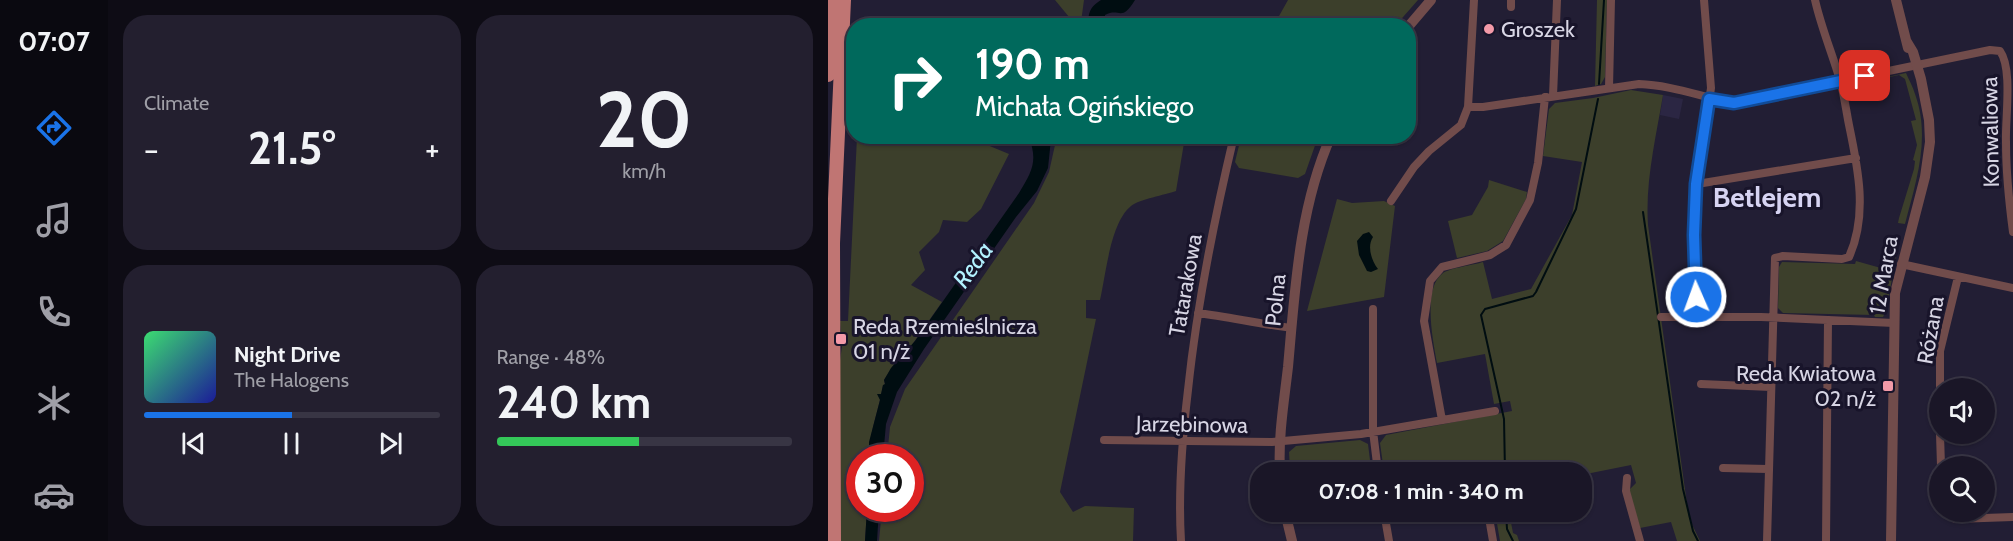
<!DOCTYPE html>
<meta charset="utf-8">
<style>
body{margin:0;font-family:Cabin,sans-serif;background:#231f2f;color:#f1f3f6;height:100vh;display:flex;flex-direction:column;font-size:22px;white-space:nowrap}
*{box-sizing:border-box;margin:0}
p{font-size:20px;color:#9f9fa7}
.icon{flex:none;width:33px;height:33px;fill:none;stroke:currentColor;stroke-width:2;stroke-linecap:round;stroke-linejoin:round}
.map{position:relative;flex:1;overflow:hidden}
.details{display:flex;flex-direction:column;gap:15px;padding:15px;background:#0e0c15;width:720px}
.details>*{flex:none}
.top-card{position:absolute;left:18px;top:18px;width:570px;height:126px;border-radius:24px;box-shadow:0 2px 4px #0004,0 0 0 2px #383544;background:#00695c;color:#fff;overflow:hidden}
.tools{position:absolute;left:1101px;top:378px;display:grid;gap:12px}
.tools a{display:grid;place-items:center;width:66px;height:66px;border-radius:50%;background:#1a1627;box-shadow:0 2px 4px #0004,0 0 0 2px #383544;font-size:30px}
.speed{position:absolute;left:18px;top:444px;display:flex;gap:12px;font-size:30px;font-weight:700;text-align:center}
.speed>*{display:grid;place-content:center;width:78px;height:78px;border-radius:50%;background:#1a1627;box-shadow:0 2px 4px #0004,0 0 0 2px #383544;line-height:1}
.speed .limit{border:9px solid #d22;background:#fff;color:#111}
.pin{position:absolute;display:grid;place-items:center;width:51px;height:51px;color:#fff;margin:-26px;border-radius:12px;box-shadow:0 3px 9px #0006}
.me{position:absolute;width:66px;margin:-33px;rotate:358deg;stroke-linejoin:round;filter:drop-shadow(0 0 4px #0008)}
.turn{display:flex;align-items:center;gap:21px;height:126px;padding:0 30px;font-size:27px}
.turn .icon{width:78px;height:78px;stroke-width:2.5}
.turn b{display:block;font-size:42px;line-height:51px}
.big{font-size:45px;font-weight:800;line-height:1.1}
.details .widget{flex:1;display:flex;flex-direction:column;justify-content:center;gap:9px;min-width:0;padding:0 21px;border-radius:24px;background:#231f2f}
.details .dial{align-items:center;gap:0}
.dial b{font-size:78px;line-height:1}
.song{display:flex;align-items:center;gap:18px}
.cover{width:72px;height:72px;border-radius:9px;background:linear-gradient(135deg,hsl(140 70% 55%),hsl(240 70% 35%))}
.played{height:6px;border-radius:3px;background:linear-gradient(90deg,#1a73e8 50%,#383544 50%)}
.keys{display:flex;justify-content:space-around;direction:ltr}
.heat{display:flex;justify-content:space-between;align-items:center;font-size:33px;direction:ltr}
.charge{height:9px;border-radius:4px;background:linear-gradient(90deg,#34c759 48%,#383544 0)}
.details .tiles{flex:1;display:grid;gap:15px;grid-template-columns:repeat(2,1fr)}
.trip{position:absolute;left:422px;top:462px;width:342px;height:60px;border-radius:24px;background:#1a1627;box-shadow:0 2px 4px #0004,0 0 0 2px #383544;font-weight:800;line-height:60px;text-align:center}
main{display:flex;flex:1;min-height:0}
.tabs{display:flex;flex-direction:column;width:108px;justify-content:space-around;align-items:center;background:#0a0910;color:#9f9fa7}
.tabs .icon{width:42px;height:42px}
.tabs .active{color:#1a73e8}
.tabs b{font-size:27px;color:#f1f3f6}
.map>svg:first-child{display:block}
.built{fill:#2b2643}
.green{fill:#3c3f2b}
.water{fill:#000d11}
.lines{fill:none;stroke-linecap:round;stroke-linejoin:round}
.stream{stroke:#000d11;stroke-width:2}
.minor{stroke:#714c4b;stroke-width:8}
.tertiary{stroke:#714c4b;stroke-width:10}
.primary{stroke:#c07573;stroke-width:14}
.route-casing{stroke:#114b97;stroke-width:15}
.route{stroke:#1a73e8;stroke-width:10}
.poi-dot{fill:#f39aa8;stroke:#18142a;stroke-width:2}
.labels{text-anchor:middle;stroke-width:6;stroke-linejoin:round;paint-order:stroke}
.poi-label{font-size:22px;fill:#d7d5e4;stroke:#18142a;text-anchor:start}
.street-label{font-size:22px;fill:#d7d5e4;stroke:#18142a}
.water-label{font-size:24px;font-style:italic;fill:#b2f1fe;stroke:#18142a}
.district-label{font-size:28px;font-weight:bold;fill:#d6d3f2;stroke:#18142a}
</style>
<main>
<nav class="tabs">
<b>07:07</b>
<svg class="icon active" aria-label="directions" viewBox="0 0 24 24"><path d="M12 3l9 9-9 9-9-9zM9 14v-3h6M13 9l2 2-2 2"/></svg>
<svg class="icon" aria-label="music" viewBox="0 0 24 24"><path d="M9 18V5l10-2v13"/><circle cx="6" cy="18" r="3"/><circle cx="16" cy="16" r="3"/></svg>
<svg class="icon" aria-label="phone" viewBox="0 0 24 24"><path d="M5 4h4l2 5-3 2q2 4 5 5l2-3 5 2v4C11 20 4 13 5 4z"/></svg>
<svg class="icon" aria-label="climate" viewBox="0 0 24 24"><path d="M12 3v18M4 7l16 10M4 17L20 7"/></svg>
<svg class="icon" aria-label="car" viewBox="0 0 24 24"><path d="M5 17H2v-5l4-1 3-4h7l3 4 3 1v5h-3M9 17h6M6 11h13"/><circle cx="7" cy="17" r="2"/><circle cx="17" cy="17" r="2"/></svg>
</nav>
<section class="details">
<div class="tiles">
<div class="widget"><p>Climate</p>
<div class="heat"><a>−</a><b class="big">21.5°</b><a>+</a></div>
</div>
<div class="widget dial"><b>20</b><p>km/h</p></div>
<div class="widget">
<div class="song"><i class="cover"></i><div><b>Night Drive</b><p>The Halogens</p></div></div>
<div class="played"></div>
<div class="keys"><svg class="icon" aria-label="previous" viewBox="0 0 24 24"><path d="M18 5L8 12l10 7zM5 5v14"/></svg><svg class="icon" aria-label="pause" viewBox="0 0 24 24"><path d="M8 5v14M16 5v14"/></svg><svg class="icon" aria-label="next" viewBox="0 0 24 24"><path d="M6 5l10 7-10 7zM19 5v14"/></svg></div>
</div>
<div class="widget"><p>Range · 48%</p><b class="big">240 km</b><div class="charge"></div></div>
</div>
</section>
<div class="map">
<svg width="1185" height="541" viewBox="0 0 1185 541">
<rect width="100%" height="100%" fill="#221e34"/>
<!-- built -->
<path class="built" d="M 835,95 L 855,99 L 851,119 L 832,115 Z"/>
<!-- green -->
<path class="green" d="M 227,0 L 256,0 L 253,22 L 246,23 Z
M 460,0 L 590,0 L 568,25 L 446,25 Z
M 769,0 L 779,0 L 777,77 L 773,84 L 767,86 Z
M 1078,73 C 1081,80 1085,87 1087,94 C 1103,138 1088,181 1077,224 L 1070,223 L 1071,218 L 1086,169 L 1087,161 L 1085,160 L 1089,145 L 1083,121 L 1088,120 L 1077,79 L 1071,75 L 1025,85 L 1026,91 L 1018,93 L 1020,84 L 1030,81 L 1031,83 Z
M 803,90 L 835,95 C 828,137 817,182 820,225 L 861,518 L 872,541 L 849,541 L 843,522 L 812,528 L 801,490 L 808,483 L 803,465 L 753,475 L 753,472 L 556,472 L 552,443 L 558,435 L 684,411 L 682,401 L 666,404 L 657,354 L 609,363 C 605,341 594,288 615,273 C 622,268 646,265 655,262 L 664,299 L 703,289 L 744,215 L 754,162 L 715,156 L 721,109 L 727,103 L 765,98 Z
M 254,136 L 357,137 L 348,191 C 337,195 312,199 303,206 C 282,223 278,275 272,300 L 258,300 L 258,318 L 268,319 L 232,492 L 245,512 L 257,506 L 306,508 L 305,541 L 51,541 L 54,509 L 82,508 L 82,458 L 59,457 L 62,427 L 77,389 L 206,203 L 221,172 L 227,145 L 231,137 L 248,137 L 250,139 Z
M 29,137 L 140,137 L 181,154 L 153,209 L 139,222 L 115,220 L 111,232 L 91,252 L 97,270 L 83,285 L 114,302 L 81,349 C 70,355 63,370 56,380 L 57,385 L 55,385 C 51,410 41,432 41,457 L 32,458 L 32,508 L 39,509 L 37,541 L 12,541 L 12,360 L 14,347 L 12,321 L 20,321 Z
M 413,137 L 413,136 L 490,137 L 477,174 L 470,178 L 411,168 L 407,162 Z
M 661,180 L 699,192 L 698,199 L 675,241 L 659,251 L 629,258 L 620,221 L 644,215 L 660,187 Z
M 509,199 L 524,203 L 556,201 L 567,206 L 556,297 L 479,311 Z
M 1063,256 L 1068,257 C 1064,272 1061,308 1055,317 L 1047,317 L 1046,315 L 955,313 L 950,308 L 951,267 L 954,262 L 1027,264 L 1028,261 L 1060,270 Z
M 532,440 L 540,444 L 542,460 L 462,469 L 461,452 L 468,446 Z
M 667,512 L 681,512 L 685,533 L 689,535 L 691,541 L 672,541 Z"/>
<!-- water -->
<path class="water" d="M 273,0 L 307,0 C 293,23 292,7 277,15 L 276,25 L 261,25 C 259,13 263,6 273,0 Z
M 201,137 L 222,137 L 223,139 L 220,168 L 209,191 L 188,217 L 96,349 L 69,392 L 58,424 L 55,457 L 41,457 L 41,442 L 52,400 L 49,394 L 53,394 L 55,385 L 57,384 L 56,380 L 63,368 L 87,341 L 191,193 C 204,171 210,162 201,137 Z
M 541,232 L 545,237 C 539,246 543,260 550,269 L 543,272 L 539,271 L 531,255 L 529,241 L 535,234 Z
M 39,509 L 51,509 L 49,541 L 37,541 Z"/>
<g class="lines">
<!-- stream -->
<path class="stream" d="M 771,84 L 776,0
M 815,212 L 855,489 L 865,531 L 870,541
M 677,472 L 676,419 L 653,315 L 657,309 L 705,296 L 708,292 L 748,209 L 770,99
M 678,512 L 679,529 L 685,541"/>
<!-- minor -->
<path class="minor" d="M 683,7 L 683,0
M 781,88 L 783,0
M 725,96 L 729,0
M 640,107 L 655,107 L 811,84 C 843,85 874,97 906,103 L 1162,50 L 1172,51 C 1185,69 1177,119 1178,142 C 1178,172 1181,202 1185,232
M 869,184 L 1028,158
M 563,201 L 586,167 L 601,151 L 633,125 L 640,107 L 646,0
M 1073,264 L 1185,288
M 545,309 L 545,431 L 550,472
M 370,313 C 401,317 432,324 464,328
M 833,317 L 933,317 L 1066,323
M 869,317 L 866,235 L 869,184 L 883,88 L 876,0
M 873,384 L 943,387
M 1112,388 L 1112,351 L 1130,277
M 614,420 L 596,321 L 602,281 L 614,267 L 662,255 L 678,245 L 702,200 L 710,163 L 717,97
M 1112,434 L 1113,466
M 276,440 L 444,442 L 533,434 L 667,411
M 895,468 L 940,469
M 799,478 L 798,491 L 812,541
M 556,512 L 561,541
M 660,512 L 665,541
M 1116,512 L 1127,519 L 1185,517
M 353,541 C 350,491 354,440 360,390 C 369,304 386,220 406,136
M 939,541 L 947,258 L 955,256 L 1014,259 L 1021,257 C 1040,215 1030,168 1021,125 C 1018,110 1016,94 1012,80 C 1004,53 993,27 987,0
M 998,541 L 1000,320"/>
<!-- tertiary -->
<path class="tertiary" d="M 1068,0 L 1080,48
M 580,27 L 603,0
M 452,472 C 450,437 456,402 460,367 C 467,290 471,208 503,136
M 457,512 L 464,541
M 1063,541 L 1067,293 L 1097,177 L 1102,142 L 1101,120 L 1093,79 L 1085,52 L 1079,42"/>
<!-- primary -->
<path class="primary" d="M 0,75 L 4,0
M 6,541 L 5,243 L 16,0"/>
</g>
<g class="lines">
<defs>
<path id="route" d="M 868,297 L 866,235 L 868,184 L 881,99 L 906,103 L 1037,76"/>
</defs>
<!-- route casing -->
<use href="#route" class="route-casing"/>
<!-- route -->
<use href="#route" class="route"/>
</g>
<!-- markers -->
<g class="poi-dot">
<circle cx="661" cy="29" r="6"/>
<rect x="7" y="333" width="12" height="12" rx="3"/>
<rect x="1054" y="380" width="12" height="12" rx="3"/>
</g>
<g class="labels">
<!-- poi labels -->
<g class="poi-label">
<text x="673" y="37">Groszek</text>
<text x="25" y="334">Reda Rzemieślnicza<tspan x="25" dy="25">01 n/ż</tspan></text>
<text x="1048" y="381" text-anchor="end">Reda Kwiatowa<tspan x="1048" dy="25">02 n/ż</tspan></text>
</g>
<!-- street labels -->
<g class="street-label">
<text transform="translate(1162 132) rotate(-91)" y="8">Konwaliowa</text>
<text transform="translate(1055 275) rotate(-80)" y="8">12 Marca</text>
<text transform="translate(357 285) rotate(-80)" y="8">Tatarakowa</text>
<text transform="translate(447 300) rotate(-84)" y="8">Polna</text>
<text transform="translate(1102 330) rotate(-80)" y="8">Różana</text>
<text transform="translate(364 424) rotate(1)" y="8">Jarzębinowa</text>
</g>
<!-- water labels -->
<g class="water-label">
<text transform="translate(145 265) rotate(-54)" y="8">Reda</text>
</g>
<!-- district labels -->
<g class="district-label">
<text x="939" y="207">Betlejem</text>
</g>
</g>
</svg>
<div class="tools">
<a><svg class="icon" aria-label="sound" viewBox="0 0 24 24"><path d="M4 9h4l5-4v14l-5-4H4zM17 9q2 3 0 6"/></svg></a>
<a><svg class="icon" aria-label="search" viewBox="0 0 24 24"><circle cx="10" cy="10" r="6"/><path d="M15 15l6 6"/></svg></a>
</div>
<div class="speed"><div class="limit">30</div></div>
<div class="pin" style="left:1037px;top:76px;background:#d93025"><svg class="icon" aria-label="arrive" viewBox="0 0 24 24"><path d="M6 21V4h12l-3 4 3 4H6"/></svg></div>
<svg class="me" style="left:868px;top:297px" viewBox="-20 -20 40 40"><circle r="17" fill="#1a73e8" stroke="#fff" stroke-width="3"/><path d="M0-11L8 9 0 5-8 9z" fill="#fff"/></svg>
<div class="trip">07:08 · 1 min · 340 m</div>
<div class="top-card">
<div class="turn"><svg class="icon" aria-label="right" viewBox="0 0 24 24"><path d="M7 20v-9h11M14 6l5 5-5 5"/></svg><div><b>190 m</b>Michała Ogińskiego</div></div>
</div>
</div>
</main>
